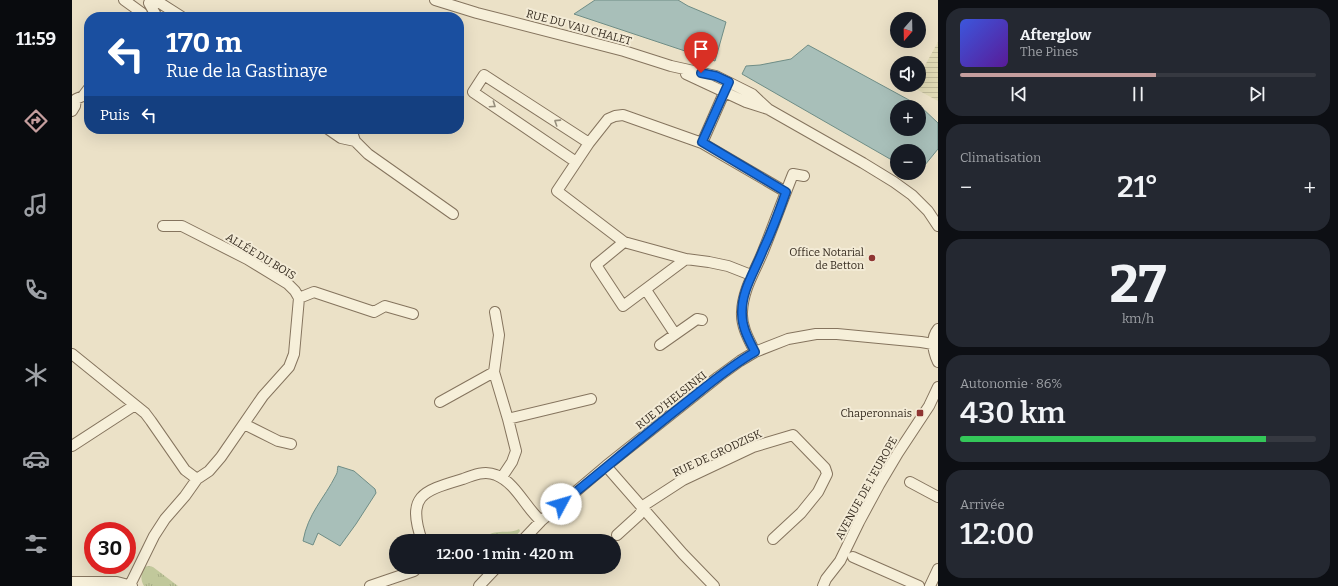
<!DOCTYPE html>
<html lang="fr">
<meta charset="utf-8">
<style>
body{margin:0;font-family:Bitter,serif;background:#242831;color:#f1f3f6;height:100vh;display:flex;flex-direction:column;font-size:15px;white-space:nowrap}
*{box-sizing:border-box;margin:0}
p{font-size:13px;color:#9ea1a6}
.icon{flex:none;width:22px;height:22px;fill:none;stroke:currentColor;stroke-width:2;stroke-linecap:round;stroke-linejoin:round}
.map{position:relative;flex:1;overflow:hidden}
.details{display:flex;flex-direction:column;gap:8px;padding:8px;background:#0d0f14;width:400px}
.details>*{flex:none}
.banner{position:absolute;left:12px;top:12px;width:380px;height:122px;border-radius:16px;box-shadow:0 4px 16px #0002;background:#1a4fa0;color:#fff;overflow:hidden}
.needle{width:26px;rotate:200deg}
.tools{position:absolute;left:818px;top:12px;display:grid;gap:8px}
.tools a{display:grid;place-items:center;width:36px;height:36px;border-radius:50%;background:#171b24;box-shadow:0 4px 16px #0002;font-size:20px}
.speed{position:absolute;left:12px;top:522px;display:flex;gap:8px;font-size:20px;font-weight:700;text-align:center}
.speed>*{display:grid;place-content:center;width:52px;height:52px;border-radius:50%;background:#171b24;box-shadow:0 4px 16px #0002;line-height:1}
.speed .limit{border:6px solid #d22;background:#fff;color:#111}
.pin{position:absolute;display:grid;place-items:center;width:34px;height:34px;color:#fff;margin:-41px -17px;border-radius:50% 50% 50% 0;rotate:-45deg;box-shadow:0 0 4px #0007}
.pin .icon{rotate:45deg}
.me{position:absolute;width:44px;margin:-22px;rotate:51deg;stroke-linejoin:round;filter:drop-shadow(0 0 3px #0008)}
.turn{display:flex;align-items:center;gap:14px;height:84px;padding:0 16px;font-size:18px}
.turn .icon{width:52px;height:52px;stroke-width:2.5}
.turn b{display:block;font-size:28px;line-height:34px}
.then{display:flex;align-items:center;height:38px;padding:0 16px;background:#0003;gap:8px;font-size:15px}
.big{font-size:30px;font-weight:600;line-height:1.1}
.details .card{flex:1;display:flex;flex-direction:column;justify-content:center;gap:6px;min-width:0;padding:0 14px;border-radius:16px;background:#242831}
.details .dial{align-items:center;gap:0}
.dial b{font-size:52px;line-height:1}
.song{display:flex;align-items:center;gap:12px}
.cover{width:48px;height:48px;border-radius:6px;background:linear-gradient(135deg,hsl(230 70% 55%),hsl(270 70% 35%))}
.played{height:4px;border-radius:2px;background:linear-gradient(90deg,#c59e9e 55%,#363941 55%)}
.keys{display:flex;justify-content:space-around;direction:ltr}
.heat{display:flex;justify-content:space-between;align-items:center;font-size:22px;direction:ltr}
.charge{height:6px;border-radius:3px;background:linear-gradient(90deg,#34c759 86%,#363941 0)}
.trip{position:absolute;left:317px;top:534px;width:232px;height:40px;border-radius:20px;background:#171b24;box-shadow:0 4px 16px #0002;font-weight:600;line-height:40px;text-align:center}
main{display:flex;flex:1;min-height:0}
.tab-bar{display:flex;flex-direction:column;width:72px;justify-content:space-around;align-items:center;background:#090b0e;color:#9ea1a6}
.tab-bar .icon{width:28px;height:28px}
.tab-bar .active{color:#c59e9e}
.tab-bar b{font-size:18px;color:#f1f3f6}
.map>svg:first-child{display:block}
.farmland{fill:url(#farmland-rules)}
.grass{fill:url(#grass-tufts)}
.water{fill:#a8bfb9;stroke:#6f8d86;fill-rule:evenodd}
.lines{fill:none;stroke-linecap:round;stroke-linejoin:round}
.minor-casing{stroke:#85745e;stroke-width:12}
.minor{stroke:#f6efd9;stroke-width:10}
.oneway{stroke:#968e7c}
.route-casing{stroke:#114b97;stroke-width:10}
.route{stroke:#1a73e8;stroke-width:7}
.poi-dot{fill:#8f3532;stroke:#f3ebd6;stroke-width:1.5}
.labels{text-anchor:middle;stroke-width:4;stroke-linejoin:round;paint-order:stroke}
.street-label{font-size:11px;fill:#362c20;stroke:#f3ebd6}
.poi-label{font-size:11px;fill:#362c20;stroke:#f3ebd6;text-anchor:end}
</style>
<main>
<nav class="tab-bar">
<b>11:59</b>
<svg class="icon active" aria-label="directions" viewBox="0 0 24 24"><path d="M12 3l9 9-9 9-9-9zM9 14v-3h6M13 9l2 2-2 2"/></svg>
<svg class="icon" aria-label="music" viewBox="0 0 24 24"><path d="M9 18V5l10-2v13"/><circle cx="6" cy="18" r="3"/><circle cx="16" cy="16" r="3"/></svg>
<svg class="icon" aria-label="phone" viewBox="0 0 24 24"><path d="M5 4h4l2 5-3 2q2 4 5 5l2-3 5 2v4C11 20 4 13 5 4z"/></svg>
<svg class="icon" aria-label="climate" viewBox="0 0 24 24"><path d="M12 3v18M4 7l16 10M4 17L20 7"/></svg>
<svg class="icon" aria-label="car" viewBox="0 0 24 24"><path d="M5 17H2v-5l4-1 3-4h7l3 4 3 1v5h-3M9 17h6M6 11h13"/><circle cx="7" cy="17" r="2"/><circle cx="17" cy="17" r="2"/></svg>
<svg class="icon" aria-label="filters" viewBox="0 0 24 24"><path d="M4 7h16M4 17h16"/><circle cx="9" cy="7" r="2"/><circle cx="15" cy="17" r="2"/></svg>
</nav>
<div class="map">
<svg width="866" height="586" viewBox="0 0 866 586">
<defs>
<pattern id="farmland-rules" width="6" height="5" patternUnits="userSpaceOnUse"><rect width="6" height="5" fill="#e0dab5"/><path d="M0 2.5h6" fill="none" stroke="#c1bb9b"/></pattern>
<pattern id="grass-tufts" width="24" height="20" patternUnits="userSpaceOnUse"><rect width="24" height="20" fill="#c1c89b"/><path d="M3 7l-1-3M5 7V3M7 7l1-3M15 17l-1-3M17 17v-4M19 17l1-3" fill="none" stroke="#a6ac85"/></pattern>
</defs>
<rect width="100%" height="100%" fill="#ebe1c7"/>
<!-- farmland -->
<path class="farmland" d="M 866,42 L 866,101 L 842,88 L 843,85 L 847,85 L 847,76 Z"/>
<!-- grass -->
<path class="grass" d="M 447,529 L 448,531 L 440,541 L 416,541 L 418,534 C 427,530 438,534 447,529 Z
M 77,566 L 81,567 L 106,586 L 72,586 C 68,579 69,574 72,567 Z"/>
<!-- water -->
<path class="water" d="M 523,0 L 606,0 L 616,6 L 654,22 L 643,61 L 502,14 Z
M 736,45 L 848,106 L 866,123 L 866,149 L 848,171 L 847,171 L 847,151 L 825,151 L 825,163 L 670,74 L 674,66 L 688,65 L 719,59 ZM 825,107 L 847,107 L 847,129 L 825,129 Z
M 266,466 L 282,471 L 303,489 L 304,493 L 284,524 L 268,546 L 246,533 L 241,545 L 231,541 C 236,513 252,499 264,475 C 266,472 265,469 266,466 Z"/>
<g class="lines">
<defs>
<path id="minor" d="M 52,0 L 70,13
M 363,0 L 405,13 L 552,51 L 599,66 L 644,76 L 680,94 L 696,109
M 85,17 L 77,3 L 88,3 L 110,17
M 614,74 L 674,102 L 696,109 L 791,163 L 822,182 L 840,195 L 856,211 L 866,226
M 0,111 L 3,106 L 4,99 L 11,96 L 17,88
M 256,129 L 269,138 L 283,141
M 279,129 L 283,141 L 296,154 L 381,214
M 630,143 L 655,86
M 504,162 L 401,92 L 412,75 L 517,143
M 552,242 L 524,265 L 551,306 L 614,259
M 679,275 L 656,266 L 637,262 L 614,259 L 552,242 L 485,191 L 517,143 L 536,119 L 543,116 L 551,115 L 630,143 L 714,192
M 574,290 L 603,334
M 227,298 L 242,292 L 302,312 L 313,306 L 341,314
M 866,329 C 858,339 861,351 866,362
M 588,345 L 625,319 L 630,320
M 683,352 C 677,340 669,326 670,312 C 671,288 684,270 692,249 C 702,224 711,199 721,174 L 732,176
M 0,354 L 73,413 L 79,421 L 113,470 L 125,479
M 422,372 L 427,335 L 423,312
M 368,402 L 422,372 L 436,419 L 444,451 L 440,462 L 430,477
M 436,419 L 519,399
M 172,424 L 206,441 L 219,444
M 0,446 L 63,405
M 534,466 L 611,554 L 642,586
M 838,482 L 866,497
M 545,535 L 567,515 L 574,504 L 611,480 L 681,447 L 721,435 L 753,468 L 755,474 L 746,492 L 729,513 L 701,539
M 350,541 C 334,495 351,491 391,479 C 401,475 413,470 424,475 C 444,483 453,507 469,521
M 450,541 L 469,521 L 534,466 L 646,377 L 668,361 L 683,352 L 716,339 L 744,334 L 765,334 L 849,342 L 861,344
M 781,557 L 847,586
M 0,582 L 45,582 L 60,586
M 58,585 L 82,536 L 93,519 L 113,496 L 125,479 L 137,471 L 149,457 L 191,396 L 217,367 L 222,354 L 227,298 L 223,291 L 216,284 L 175,259 L 110,226 L 91,226
M 298,586 L 342,571 L 346,567
M 407,586 L 425,567
M 751,586 L 754,579 L 768,561 L 787,522 L 807,485 L 826,453 L 857,406 L 866,387
M 858,586 L 866,569"/>
</defs>
<!-- minor casing -->
<use href="#minor" class="minor-casing"/>
<!-- minor -->
<use href="#minor" class="minor"/>
</g>
<!-- one-way arrows -->
<defs><path id="oneway-chevron" d="M-2-3.5L2.5 0L-2 3.5" fill="none" stroke-width="1.6" stroke-linecap="round" stroke-linejoin="round"/></defs>
<g class="oneway">
<use href="#oneway-chevron" transform="translate(421 105) rotate(34)"/>
<use href="#oneway-chevron" transform="translate(485 122) rotate(-147)"/>
</g>
<g class="lines">
<defs>
<path id="route" d="M 489,504 C 530,471 570,437 612,404 C 635,386 658,366 683,352 C 677,340 670,328 670,314 C 669,291 683,271 691,250 C 700,231 707,212 714,192 L 630,142 L 657,82 L 644,76 L 629,73"/>
</defs>
<!-- route casing -->
<use href="#route" class="route-casing"/>
<!-- route -->
<use href="#route" class="route"/>
</g>
<!-- markers -->
<g class="poi-dot">
<circle cx="800" cy="258" r="4"/>
<rect x="844" y="409" width="8" height="8" rx="2"/>
</g>
<g class="labels">
<!-- street labels -->
<g class="street-label">
<text transform="translate(507 27) rotate(15)" y="4">RUE DU VAU CHALET</text>
<text transform="translate(189 256) rotate(31)" y="4">ALLÉE DU BOIS</text>
<text transform="translate(599 400) rotate(-38)" y="4">RUE D'HELSINKI</text>
<text transform="translate(645 453) rotate(-25)" y="4">RUE DE GRODZISK</text>
<text transform="translate(794 488) rotate(-61)" y="4">AVENUE DE L'EUROPE</text>
</g>
<!-- poi labels -->
<g class="poi-label">
<text x="792" y="256">Office Notarial<tspan x="792" dy="13">de Betton</tspan></text>
<text x="840" y="417">Chaperonnais</text>
</g>
</g>
</svg>
<div class="tools">
<a><svg class="needle" viewBox="-14 -14 28 28"><path d="M0-13l5 13h-10z" fill="#e53935"/><path d="M0 13l5-13h-10z" fill="#9ea1a6"/></svg></a>
<a><svg class="icon" aria-label="sound" viewBox="0 0 24 24"><path d="M4 9h4l5-4v14l-5-4H4zM17 9q2 3 0 6"/></svg></a>
<a>+</a>
<a>−</a>
</div>
<div class="speed"><div class="limit">30</div></div>
<div class="pin" style="left:629px;top:73px;background:#d93025"><svg class="icon" aria-label="arrive" viewBox="0 0 24 24"><path d="M6 21V4h12l-3 4 3 4H6"/></svg></div>
<svg class="me" style="left:489px;top:504px" viewBox="-20 -20 40 40"><circle r="19" fill="#fff"/><path d="M0-13L10 11 0 6-10 11z" fill="#1a73e8"/></svg>
<div class="trip">12:00 · 1 min · 420 m</div>
<div class="banner">
<div class="turn"><svg class="icon" aria-label="left" viewBox="0 0 24 24"><path d="M17 20v-9H6M10 6l-5 5 5 5"/></svg><div><b>170 m</b>Rue de la Gastinaye</div></div>
<div class="then">Puis<svg class="icon" aria-label="left" viewBox="0 0 24 24"><path d="M17 20v-9H6M10 6l-5 5 5 5"/></svg></div>
</div>
</div>
<section class="details">
<div class="card">
<div class="song"><i class="cover"></i><div><b>Afterglow</b><p>The Pines</p></div></div>
<div class="played"></div>
<div class="keys"><svg class="icon" aria-label="previous" viewBox="0 0 24 24"><path d="M18 5L8 12l10 7zM5 5v14"/></svg><svg class="icon" aria-label="pause" viewBox="0 0 24 24"><path d="M8 5v14M16 5v14"/></svg><svg class="icon" aria-label="next" viewBox="0 0 24 24"><path d="M6 5l10 7-10 7zM19 5v14"/></svg></div>
</div>
<div class="card"><p>Climatisation</p>
<div class="heat"><a>−</a><b class="big">21°</b><a>+</a></div>
</div>
<div class="card dial"><b>27</b><p>km/h</p></div>
<div class="card"><p>Autonomie · 86%</p><b class="big">430 km</b><div class="charge"></div></div>
<div class="card"><p>Arrivée</p><b class="big">12:00</b></div>
</section>
</main>
